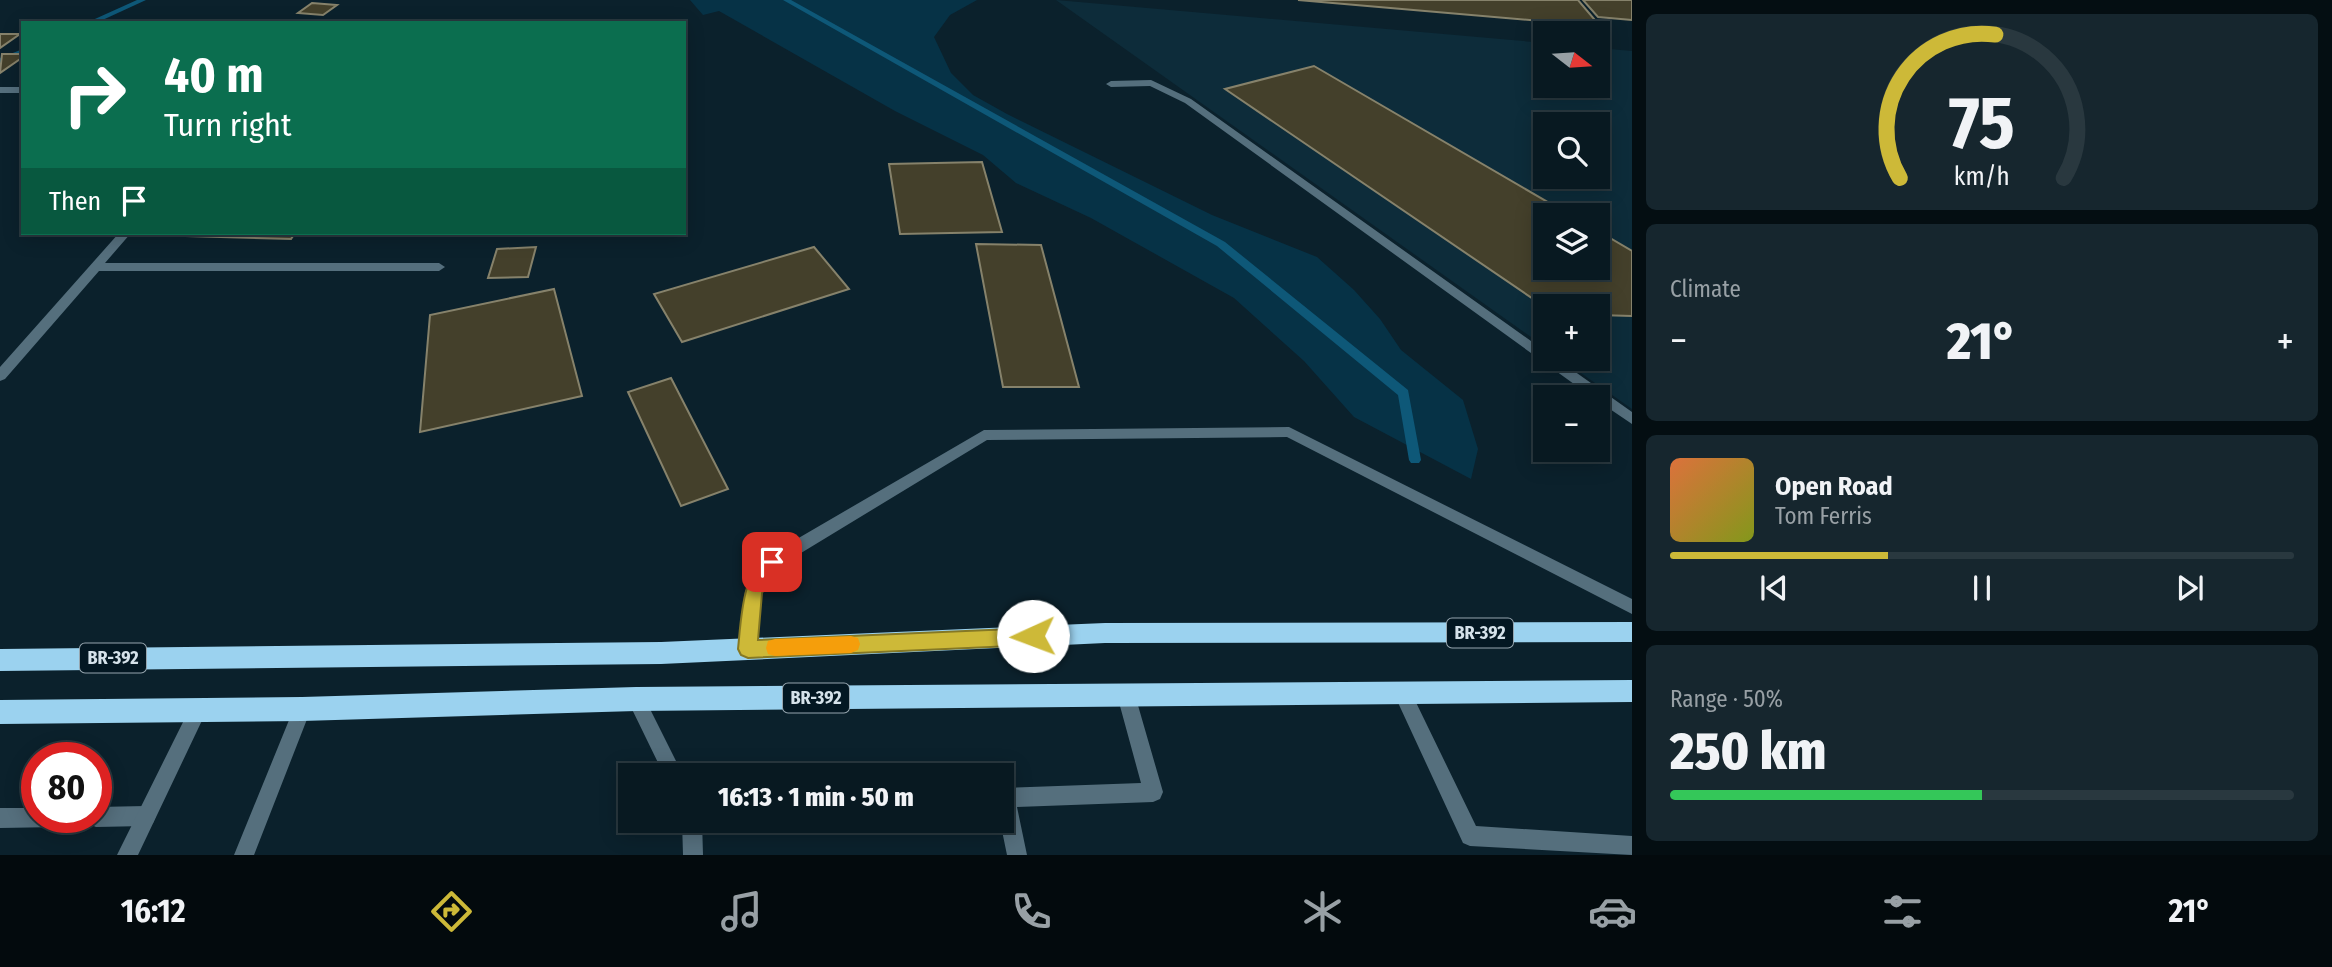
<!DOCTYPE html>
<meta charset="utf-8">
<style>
body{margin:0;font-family:"Fira Sans Condensed",sans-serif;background:#16262e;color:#f1f3f6;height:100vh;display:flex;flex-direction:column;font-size:26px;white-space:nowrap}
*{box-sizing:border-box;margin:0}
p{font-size:23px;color:#98a0a5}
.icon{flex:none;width:38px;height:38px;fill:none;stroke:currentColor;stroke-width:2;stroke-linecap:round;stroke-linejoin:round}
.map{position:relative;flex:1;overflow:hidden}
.side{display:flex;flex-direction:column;gap:14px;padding:14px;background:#040e12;width:700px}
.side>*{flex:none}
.guide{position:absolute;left:21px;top:21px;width:665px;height:214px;border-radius:0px;box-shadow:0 4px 18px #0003,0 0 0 2px #29383f;background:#0b6e4f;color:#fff;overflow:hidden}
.needle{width:46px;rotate:107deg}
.buttons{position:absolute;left:1533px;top:21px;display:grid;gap:14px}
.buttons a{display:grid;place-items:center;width:77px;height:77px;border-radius:0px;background:#081921;box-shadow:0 4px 18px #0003,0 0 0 2px #29383f;font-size:35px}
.speed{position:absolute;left:21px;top:742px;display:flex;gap:14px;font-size:35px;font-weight:700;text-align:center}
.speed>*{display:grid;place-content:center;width:91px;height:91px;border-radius:50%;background:#081921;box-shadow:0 4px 18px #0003,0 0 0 2px #29383f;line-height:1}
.speed .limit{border:10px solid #d22;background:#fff;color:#111}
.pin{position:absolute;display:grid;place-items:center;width:60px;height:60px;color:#fff;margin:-30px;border-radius:14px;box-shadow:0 4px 10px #0006}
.me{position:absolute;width:77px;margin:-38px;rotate:268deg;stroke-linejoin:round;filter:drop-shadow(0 0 5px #0008)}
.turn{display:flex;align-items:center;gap:24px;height:147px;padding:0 28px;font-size:32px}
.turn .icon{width:91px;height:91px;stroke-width:2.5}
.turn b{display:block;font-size:49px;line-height:60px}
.then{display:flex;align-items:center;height:66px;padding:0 28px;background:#0003;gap:14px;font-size:26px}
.big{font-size:52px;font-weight:800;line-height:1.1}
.side .widget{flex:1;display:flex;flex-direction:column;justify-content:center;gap:10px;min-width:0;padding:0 24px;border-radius:10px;background:#16262e}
.side .dial{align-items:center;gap:0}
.dial svg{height:182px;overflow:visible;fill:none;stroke:#29383f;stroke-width:7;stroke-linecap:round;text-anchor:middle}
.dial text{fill:#f1f3f6;stroke:none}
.song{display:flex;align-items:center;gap:21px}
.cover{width:84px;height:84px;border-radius:10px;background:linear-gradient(135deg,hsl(20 70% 55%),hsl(70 70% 35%))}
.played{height:7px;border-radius:4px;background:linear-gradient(90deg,#cdb938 35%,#29383f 35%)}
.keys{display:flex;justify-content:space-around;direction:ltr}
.heat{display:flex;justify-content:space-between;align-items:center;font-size:38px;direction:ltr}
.charge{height:10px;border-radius:5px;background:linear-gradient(90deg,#34c759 50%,#29383f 0)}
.trip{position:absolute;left:618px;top:763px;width:396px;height:70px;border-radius:0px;background:#081921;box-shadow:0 4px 18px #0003,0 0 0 2px #29383f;font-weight:800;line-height:70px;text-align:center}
.tabs{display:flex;height:112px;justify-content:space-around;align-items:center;background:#030a0d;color:#98a0a5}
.tabs .icon{width:49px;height:49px}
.tabs .on{color:#cdb938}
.tabs b{font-size:32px;color:#f1f3f6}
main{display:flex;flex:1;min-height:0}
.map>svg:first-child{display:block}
.built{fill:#0d2c3a;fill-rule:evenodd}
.green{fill:#063246}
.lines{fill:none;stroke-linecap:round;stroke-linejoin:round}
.stream{fill:#0e5878;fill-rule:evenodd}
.building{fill:#44402b;stroke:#86826b;stroke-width:2}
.service{fill:#556f7d;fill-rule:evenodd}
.minor{fill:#556f7d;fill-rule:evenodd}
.trunk{fill:#9bd2ef;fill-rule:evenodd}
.route{fill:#cdb938;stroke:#857824;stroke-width:2}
.slow{fill:#f59e0b}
.labels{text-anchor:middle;stroke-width:7;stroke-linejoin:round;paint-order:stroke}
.shield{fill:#031722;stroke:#96a5ae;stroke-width:2}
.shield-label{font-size:18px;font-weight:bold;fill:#d5e2ea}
</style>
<main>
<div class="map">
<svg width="1632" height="855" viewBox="0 0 1632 855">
<rect width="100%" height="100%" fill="#0b212c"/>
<!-- built -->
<path class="built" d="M 1056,0 L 1545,43 L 1545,86 L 1598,86 L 1598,48 L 1632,51 L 1632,409 L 1561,359 L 1598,359 L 1598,306 L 1545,306 L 1545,347 ZM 1545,124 L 1598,124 L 1598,177 L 1545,177 ZM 1545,215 L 1598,215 L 1598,268 L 1545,268 Z"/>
<!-- green -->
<path class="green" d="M 690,0 L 977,0 L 950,15 L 934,37 L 951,73 L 973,95 L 1007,114 L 1212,215 L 1317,257 L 1354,290 L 1380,319 L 1401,350 L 1463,400 L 1478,449 L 1471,479 L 1354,417 L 1304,361 L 1234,298 L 1091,218 L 1016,183 L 983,155 L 895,111 L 719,11 L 703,15 Z"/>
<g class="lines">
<!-- stream -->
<path class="stream" d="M 137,0 L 146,0 L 96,23 L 86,23 Z
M 783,0 L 791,0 L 1225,242 L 1408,390 L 1421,460 L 1419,463 L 1411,463 L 1409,460 L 1398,395 L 1217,246 Z
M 23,49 L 23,54 L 0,63 L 0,58 Z"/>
</g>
<!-- building -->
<path class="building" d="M 1298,0 L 1578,0 L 1600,26 Z
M 1583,0 L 1632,0 L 1632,20 L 1598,17 Z
M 312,3 L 337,5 L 323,15 L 298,13 Z
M 0,34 L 20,34 L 0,48 Z
M 2,54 L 23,54 L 23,57 L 0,73 Z
M 1314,66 L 1570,215 L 1545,215 L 1545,268 L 1598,268 L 1598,231 L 1632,251 L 1632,316 L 1598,315 L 1598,306 L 1545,307 L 1225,89 Z
M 982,162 L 1002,232 L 900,234 L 889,164 Z
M 189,233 L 295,233 L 291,239 L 187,236 Z
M 976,244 L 1041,245 L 1079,387 L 1003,387 Z
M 536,247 L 528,277 L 488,278 L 497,249 Z
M 814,247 L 849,289 L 682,342 L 654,294 Z
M 554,289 L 582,396 L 420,432 L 430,315 Z
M 671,378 L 728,489 L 681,506 L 628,392 Z"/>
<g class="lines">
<!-- service -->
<path class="service" d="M 1151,80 L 1191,99 L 1545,351 L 1545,359 L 1557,359 L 1632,412 L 1632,424 L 1598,401 L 1598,397 L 1592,397 L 1185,103 L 1150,86 L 1111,87 L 1106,84 L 1111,81 Z
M 1289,427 L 1632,599 L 1632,614 L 1287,437 L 987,440 L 778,567 L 761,592 L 757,649 L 754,654 L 748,657 L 742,654 L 739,649 L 745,591 L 766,557 L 984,430 Z
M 1403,686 L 1409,688 L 1476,826 L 1632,836 L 1632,855 L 1470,846 L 1463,843 L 1394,694 L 1397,688 Z
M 1126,687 L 1132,689 L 1135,695 L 1163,792 L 1160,799 L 1153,802 L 1017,807 L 1027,855 L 1007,855 L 1000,821 L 1001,788 L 1141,783 L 1117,695 L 1120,689 Z
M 636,691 L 642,693 L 683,775 L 664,775 L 627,699 L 630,693 Z
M 302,700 L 308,703 L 311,709 L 254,855 L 234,855 L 296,703 Z
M 146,806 L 153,809 L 156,816 L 153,823 L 146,826 L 96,827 L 89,824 L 86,817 L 96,817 L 96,807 Z
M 0,808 L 37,808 L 37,817 L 69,817 L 66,824 L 59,827 L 0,828 Z
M 682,821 L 702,821 L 703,855 L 683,855 Z"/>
<!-- minor -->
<path class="minor" d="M 0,87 L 23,87 L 23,93 L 0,93 Z
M 119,233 L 131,233 L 105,263 L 439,263 L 445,267 L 439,271 L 99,271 L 5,379 L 0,381 L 0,367 Z
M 198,701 L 204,704 L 207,710 L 138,855 L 117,855 L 192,704 Z"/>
<!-- trunk -->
<path class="trunk" d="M 1632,622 L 1632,642 L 1105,643 L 661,664 L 0,671 L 0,649 L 661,642 L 1105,623 Z
M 1632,680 L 1632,702 L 636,711 L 302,721 L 0,724 L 0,700 L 302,697 L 636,687 Z"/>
</g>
<!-- route -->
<path class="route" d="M 772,555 L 779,557 L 782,562 L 762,593 L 758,640 L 1033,628 L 1040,630 L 1042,636 L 1040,642 L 1033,645 L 748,658 L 741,655 L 738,649 C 741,622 742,565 772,555 Z"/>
<!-- slow -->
<path class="slow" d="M 851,636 L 858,638 L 860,644 L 858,650 L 851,653 L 775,656 L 768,654 L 766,648 L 768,641 L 775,639 Z"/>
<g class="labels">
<!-- shield labels -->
<g class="shield">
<rect x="1447" y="618.5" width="66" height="29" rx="5"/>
<rect x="80" y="643.5" width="66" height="29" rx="5"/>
<rect x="783" y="683.5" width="66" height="29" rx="5"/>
</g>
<g class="shield-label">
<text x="1480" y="639">BR-392</text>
<text x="113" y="664">BR-392</text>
<text x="816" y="704">BR-392</text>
</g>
</g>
</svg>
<div class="buttons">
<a><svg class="needle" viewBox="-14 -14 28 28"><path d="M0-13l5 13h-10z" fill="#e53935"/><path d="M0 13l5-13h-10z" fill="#98a0a5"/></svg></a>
<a><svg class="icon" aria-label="search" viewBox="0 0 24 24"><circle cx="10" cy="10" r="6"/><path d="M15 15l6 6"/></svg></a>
<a><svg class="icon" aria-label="layers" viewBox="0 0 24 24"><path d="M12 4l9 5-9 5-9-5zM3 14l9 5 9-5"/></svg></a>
<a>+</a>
<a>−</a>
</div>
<div class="speed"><div class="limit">80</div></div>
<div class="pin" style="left:772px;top:562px;background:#d93025"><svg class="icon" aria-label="arrive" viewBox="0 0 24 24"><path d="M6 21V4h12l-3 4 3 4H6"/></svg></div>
<svg class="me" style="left:1033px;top:636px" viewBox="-20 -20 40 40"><circle r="19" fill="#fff"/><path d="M0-13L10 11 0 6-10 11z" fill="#cdb938"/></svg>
<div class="trip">16:13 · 1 min · 50 m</div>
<div class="guide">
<div class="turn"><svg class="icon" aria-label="right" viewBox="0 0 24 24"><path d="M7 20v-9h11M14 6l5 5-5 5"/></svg><div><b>40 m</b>Turn right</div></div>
<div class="then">Then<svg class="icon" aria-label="arrive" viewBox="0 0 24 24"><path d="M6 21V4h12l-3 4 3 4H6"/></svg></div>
</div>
</div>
<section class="side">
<div class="widget dial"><svg viewBox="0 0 100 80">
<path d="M14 69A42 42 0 1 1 86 69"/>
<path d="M14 69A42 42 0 0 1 56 6" stroke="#cdb938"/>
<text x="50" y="56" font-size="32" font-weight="700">75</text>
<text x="50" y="72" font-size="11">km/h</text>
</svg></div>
<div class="widget"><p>Climate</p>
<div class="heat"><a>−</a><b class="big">21°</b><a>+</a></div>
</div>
<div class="widget">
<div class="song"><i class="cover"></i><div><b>Open Road</b><p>Tom Ferris</p></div></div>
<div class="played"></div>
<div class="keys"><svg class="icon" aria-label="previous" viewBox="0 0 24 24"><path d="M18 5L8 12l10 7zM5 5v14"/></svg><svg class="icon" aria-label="pause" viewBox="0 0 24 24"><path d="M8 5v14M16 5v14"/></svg><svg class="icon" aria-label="next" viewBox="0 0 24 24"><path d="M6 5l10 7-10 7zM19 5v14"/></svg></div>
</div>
<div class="widget"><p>Range · 50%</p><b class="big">250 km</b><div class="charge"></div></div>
</section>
</main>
<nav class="tabs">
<b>16:12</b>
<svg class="icon on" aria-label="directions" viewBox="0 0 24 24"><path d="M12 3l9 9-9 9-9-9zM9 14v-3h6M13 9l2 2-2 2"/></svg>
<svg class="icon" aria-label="music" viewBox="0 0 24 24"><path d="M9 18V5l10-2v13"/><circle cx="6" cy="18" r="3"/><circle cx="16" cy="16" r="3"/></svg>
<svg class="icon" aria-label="phone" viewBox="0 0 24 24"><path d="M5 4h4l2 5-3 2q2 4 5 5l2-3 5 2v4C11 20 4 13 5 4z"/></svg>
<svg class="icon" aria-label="climate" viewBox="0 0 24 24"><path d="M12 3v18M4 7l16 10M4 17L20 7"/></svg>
<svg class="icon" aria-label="car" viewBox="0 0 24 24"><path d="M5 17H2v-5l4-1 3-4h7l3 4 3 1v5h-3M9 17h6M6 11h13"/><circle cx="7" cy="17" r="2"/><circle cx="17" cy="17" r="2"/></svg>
<svg class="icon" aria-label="filters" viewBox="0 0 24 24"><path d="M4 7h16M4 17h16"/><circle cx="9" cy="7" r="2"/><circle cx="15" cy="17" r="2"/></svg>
<b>21°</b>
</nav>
